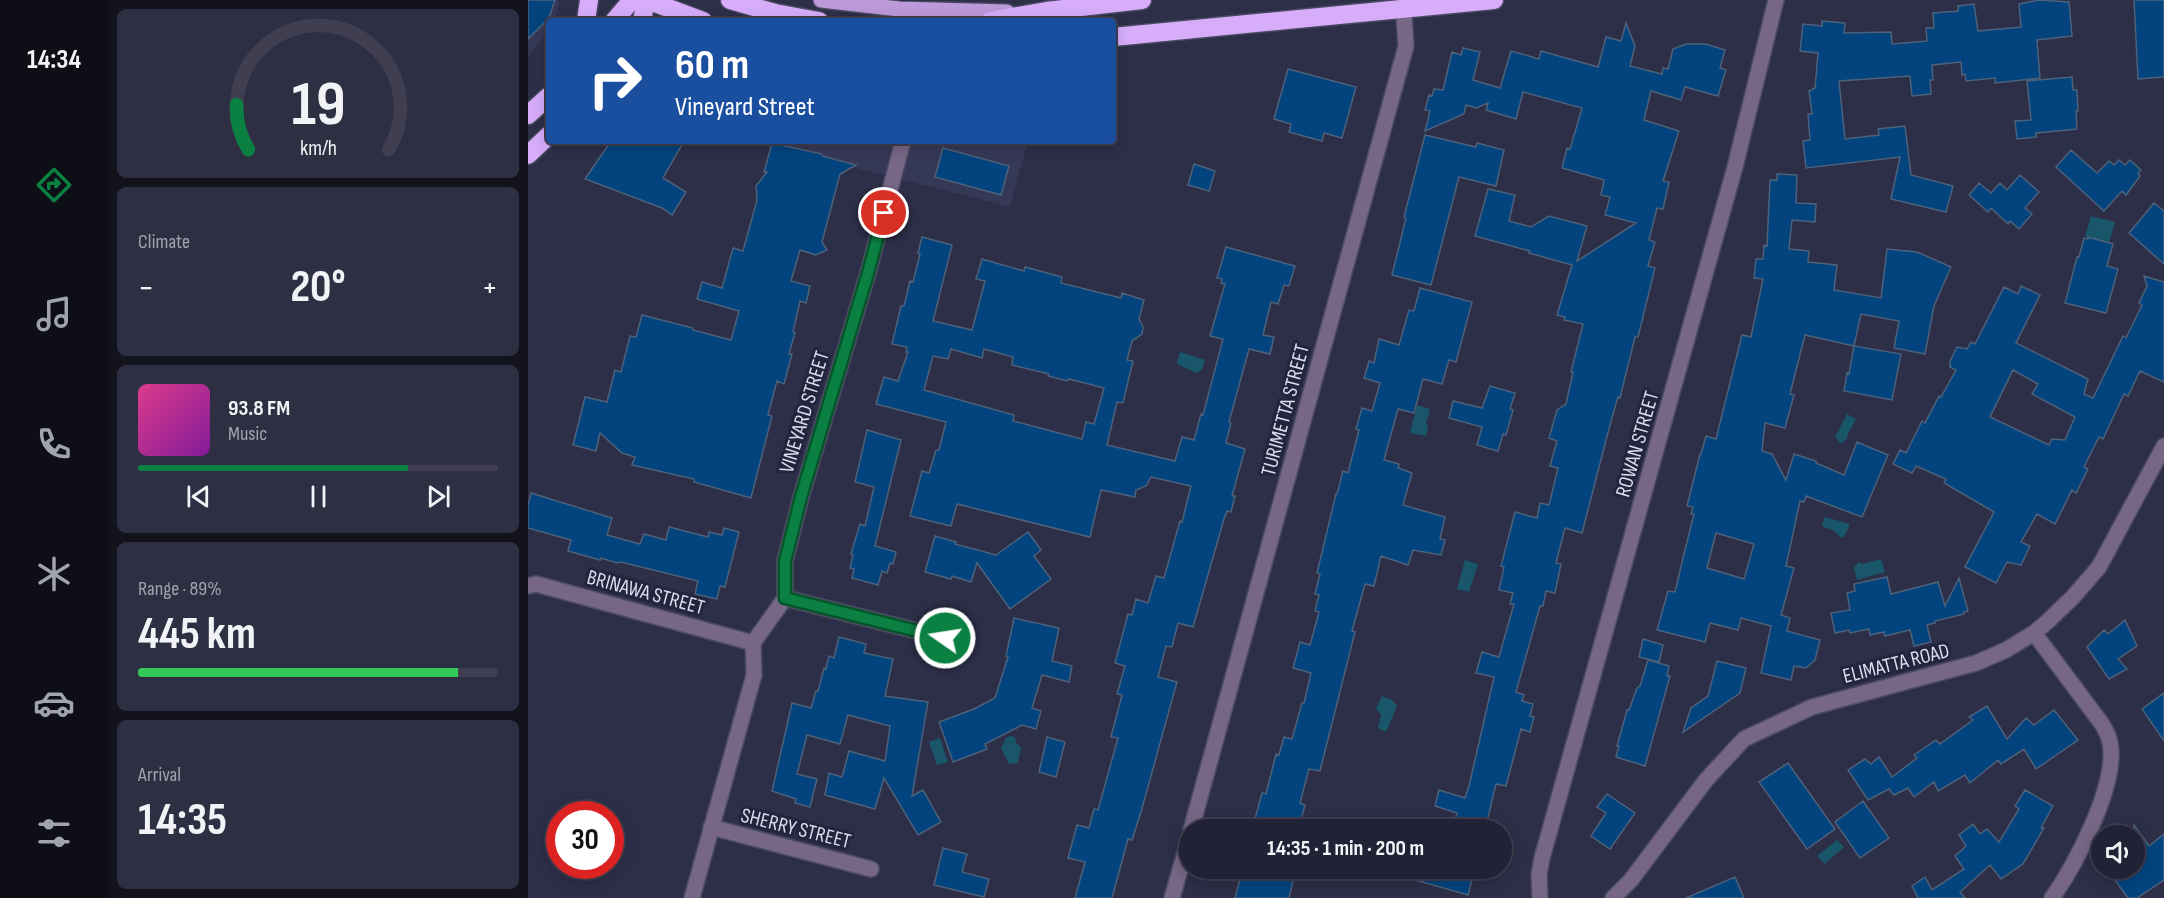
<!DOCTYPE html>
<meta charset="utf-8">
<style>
body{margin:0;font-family:"Sofia Sans Condensed",sans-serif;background:#2e2f42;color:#f1f3f6;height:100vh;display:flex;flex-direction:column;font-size:22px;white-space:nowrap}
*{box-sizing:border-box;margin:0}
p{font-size:20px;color:#a2a4ad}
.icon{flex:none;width:33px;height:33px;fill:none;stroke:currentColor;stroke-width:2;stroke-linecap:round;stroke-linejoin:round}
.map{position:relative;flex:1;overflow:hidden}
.sheet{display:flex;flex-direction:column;gap:9px;padding:9px;background:#13131e;width:420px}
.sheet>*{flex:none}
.top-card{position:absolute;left:18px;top:18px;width:570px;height:126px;border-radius:6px;box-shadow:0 3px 15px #0003,0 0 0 2px #3f3f51;background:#1a4fa0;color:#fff;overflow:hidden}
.tools{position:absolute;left:1563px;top:825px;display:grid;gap:12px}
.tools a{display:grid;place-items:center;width:54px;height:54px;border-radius:50%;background:#222236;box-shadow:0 3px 15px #0003,0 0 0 2px #3f3f51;font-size:30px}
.speed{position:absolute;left:18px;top:801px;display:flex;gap:12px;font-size:30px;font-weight:700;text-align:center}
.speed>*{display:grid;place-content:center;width:78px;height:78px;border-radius:50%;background:#222236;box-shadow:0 3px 15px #0003,0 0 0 2px #3f3f51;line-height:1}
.speed .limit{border:9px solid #d22;background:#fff;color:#111}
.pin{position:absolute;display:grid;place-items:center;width:51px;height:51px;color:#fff;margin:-26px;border:3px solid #fff;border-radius:50%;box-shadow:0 2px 6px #0007}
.me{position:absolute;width:66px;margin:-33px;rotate:283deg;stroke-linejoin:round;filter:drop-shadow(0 0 4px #0008)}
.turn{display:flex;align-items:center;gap:21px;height:126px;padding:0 30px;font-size:27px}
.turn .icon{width:78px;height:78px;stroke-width:2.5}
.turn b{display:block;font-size:42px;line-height:51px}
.big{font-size:45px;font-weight:700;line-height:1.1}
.sheet .widget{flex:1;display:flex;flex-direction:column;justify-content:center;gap:9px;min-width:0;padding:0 21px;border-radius:9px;background:#2e2f42}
.sheet .dial{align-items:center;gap:0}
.dial svg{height:156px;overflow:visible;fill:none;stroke:#3f3f51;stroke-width:7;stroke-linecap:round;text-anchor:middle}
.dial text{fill:#f1f3f6;stroke:none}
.song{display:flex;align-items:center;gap:18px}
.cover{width:72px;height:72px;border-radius:9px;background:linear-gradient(135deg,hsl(330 70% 55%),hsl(290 70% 35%))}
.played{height:6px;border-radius:3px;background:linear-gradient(90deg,#0b8043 75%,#3f3f51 75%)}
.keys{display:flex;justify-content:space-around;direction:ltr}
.heat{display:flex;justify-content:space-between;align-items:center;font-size:33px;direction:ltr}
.charge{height:9px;border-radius:4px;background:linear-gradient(90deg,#34c759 89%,#3f3f51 0)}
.trip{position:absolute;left:651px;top:819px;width:333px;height:60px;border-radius:30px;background:#222236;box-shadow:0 3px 15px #0003,0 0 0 2px #3f3f51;font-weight:700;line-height:60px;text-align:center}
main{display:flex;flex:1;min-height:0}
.tab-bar{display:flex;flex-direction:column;width:108px;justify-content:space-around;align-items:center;background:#0e0e16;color:#a2a4ad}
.tab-bar .icon{width:42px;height:42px}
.tab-bar .selected{color:#0b8043}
.tab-bar b{font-size:27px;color:#f1f3f6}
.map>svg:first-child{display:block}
.built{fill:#363858}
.water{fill:#19566a}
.building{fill:#03447f;stroke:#4d627a;stroke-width:1.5;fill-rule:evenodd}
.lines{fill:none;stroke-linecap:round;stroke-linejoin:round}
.minor-casing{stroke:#494a62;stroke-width:18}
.major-casing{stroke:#494a62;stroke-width:18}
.highway-casing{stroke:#494a62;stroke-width:21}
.minor{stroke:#776685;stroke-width:15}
.major{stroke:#bc99d9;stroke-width:15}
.highway{stroke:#d7adfa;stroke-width:18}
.route-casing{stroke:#07532c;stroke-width:15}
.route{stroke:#0b8043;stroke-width:10}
.labels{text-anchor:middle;stroke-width:6;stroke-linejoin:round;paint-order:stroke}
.street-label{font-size:21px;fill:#dbdded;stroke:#23243d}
</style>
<main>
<nav class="tab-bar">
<b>14:34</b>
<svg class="icon selected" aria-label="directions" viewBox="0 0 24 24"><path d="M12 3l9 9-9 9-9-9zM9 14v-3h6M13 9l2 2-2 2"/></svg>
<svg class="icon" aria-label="music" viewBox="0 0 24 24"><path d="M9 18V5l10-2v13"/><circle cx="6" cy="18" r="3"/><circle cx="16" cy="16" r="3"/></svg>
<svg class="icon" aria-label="phone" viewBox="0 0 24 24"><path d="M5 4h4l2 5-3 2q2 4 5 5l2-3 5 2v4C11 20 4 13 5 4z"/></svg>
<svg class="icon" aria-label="climate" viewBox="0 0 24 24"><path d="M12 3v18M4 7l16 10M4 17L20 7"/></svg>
<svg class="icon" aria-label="car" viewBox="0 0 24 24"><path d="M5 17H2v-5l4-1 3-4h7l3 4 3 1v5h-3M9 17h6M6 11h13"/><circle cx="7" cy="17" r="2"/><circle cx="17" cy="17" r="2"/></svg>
<svg class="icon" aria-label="filters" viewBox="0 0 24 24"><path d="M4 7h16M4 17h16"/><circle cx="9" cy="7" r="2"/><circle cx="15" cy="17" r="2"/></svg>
</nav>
<section class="sheet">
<div class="widget dial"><svg viewBox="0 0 100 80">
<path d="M14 69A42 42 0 1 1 86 69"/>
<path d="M14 69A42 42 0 0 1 8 46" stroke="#0b8043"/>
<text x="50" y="56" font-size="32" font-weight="700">19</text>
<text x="50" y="72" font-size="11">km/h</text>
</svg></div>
<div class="widget"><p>Climate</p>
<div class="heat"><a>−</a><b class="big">20°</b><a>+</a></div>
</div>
<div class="widget">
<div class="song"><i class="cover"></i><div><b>93.8 FM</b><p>Music</p></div></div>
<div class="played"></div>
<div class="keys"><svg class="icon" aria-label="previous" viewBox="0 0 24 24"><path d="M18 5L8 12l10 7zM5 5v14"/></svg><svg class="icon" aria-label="pause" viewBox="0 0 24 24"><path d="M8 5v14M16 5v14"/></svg><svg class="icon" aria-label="next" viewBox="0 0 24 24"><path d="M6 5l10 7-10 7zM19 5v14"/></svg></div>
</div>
<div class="widget"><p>Range · 89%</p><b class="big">445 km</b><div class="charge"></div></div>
<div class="widget"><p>Arrival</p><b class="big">14:35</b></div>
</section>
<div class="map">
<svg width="1636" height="898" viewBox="0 0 1636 898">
<rect width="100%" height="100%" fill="#2d2e48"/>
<!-- built -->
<path class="built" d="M 0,0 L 30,0 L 31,3 L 27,21 L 21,21 L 21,31 L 0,56 Z
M 222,141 L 500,141 L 482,207 Z"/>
<!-- water -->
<path class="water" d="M 1563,216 L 1587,222 L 1581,243 L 1557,236 Z
M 652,352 L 677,360 L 674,370 L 669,373 L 651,365 L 649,363 Z
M 889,405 L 902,409 L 898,423 L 900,425 L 898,436 L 882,433 Z
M 1319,414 L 1328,419 L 1319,436 L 1320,438 L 1313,444 L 1307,437 Z
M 1297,517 L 1322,524 L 1317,535 L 1314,538 L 1305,530 L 1297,528 L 1294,524 Z
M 1353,559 L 1357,572 L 1329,580 L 1326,568 L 1331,562 L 1334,564 Z
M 937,560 L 950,564 L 941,592 L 929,589 Z
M 854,696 L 864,700 L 869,706 L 858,732 L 850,728 L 853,715 L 848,709 Z
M 482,736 L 487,737 L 488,743 L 493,747 L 490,763 L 481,764 L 473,748 L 478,738 Z
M 412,738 L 420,762 L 409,765 L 401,742 Z
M 1309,840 L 1316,847 L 1297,864 L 1289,856 Z"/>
<!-- building -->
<path class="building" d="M 0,0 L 27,0 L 21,18 L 0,39 Z
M 1511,0 L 1541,2 L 1544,36 L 1509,40 L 1512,78 L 1467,83 L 1467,78 L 1438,81 L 1437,74 L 1434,75 L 1433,62 L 1404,65 L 1405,80 L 1402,80 L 1403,94 L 1384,96 L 1382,76 L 1311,81 L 1317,139 L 1351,135 L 1350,129 L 1377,126 L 1383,175 L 1425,186 L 1418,212 L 1363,199 L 1372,157 L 1278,168 L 1275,141 L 1282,140 L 1280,114 L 1284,114 L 1281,91 L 1287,88 L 1290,53 L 1272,51 L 1275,24 L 1294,26 L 1294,21 L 1317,23 L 1316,33 L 1363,32 L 1364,44 L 1399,41 L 1398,28 L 1406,28 L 1405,13 L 1430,11 L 1430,6 L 1446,4 L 1450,31 L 1493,27 L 1491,4 Z
M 1606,0 L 1636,0 L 1636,77 L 1610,79 Z
M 1098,23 L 1107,46 L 1102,66 L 1134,74 L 1135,68 L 1140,69 L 1145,49 L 1158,44 L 1178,44 L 1197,50 L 1192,68 L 1198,70 L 1190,96 L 1157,87 L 1153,100 L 1123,91 L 1116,120 L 1151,131 L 1135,181 L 1141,182 L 1135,209 L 1129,208 L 1121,240 L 1127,242 L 1120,266 L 1127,268 L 1110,337 L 1107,337 L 1092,398 L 1090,397 L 1083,421 L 1054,533 L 1037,528 L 1028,563 L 1033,564 L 1027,593 L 1018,591 L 1015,606 L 1012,606 L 988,692 L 996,695 L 994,701 L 1005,704 L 1002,716 L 1006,717 L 1002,732 L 993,729 L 978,786 L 968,784 L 957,830 L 951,830 L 926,824 L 929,813 L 907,806 L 911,790 L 937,798 L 941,786 L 966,677 L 948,673 L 954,652 L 971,657 L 986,604 L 982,604 L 985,593 L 971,590 L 976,567 L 973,566 L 987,512 L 1009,518 L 1012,503 L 1021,505 L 1030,468 L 1022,466 L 1029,441 L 1021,438 L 1029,410 L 1038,404 L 1045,372 L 1043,372 L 1055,324 L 1036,320 L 1037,317 L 1029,315 L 1044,265 L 1001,253 L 1002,251 L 947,236 L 960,189 L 987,195 L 981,221 L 1003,227 L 1021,216 L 1059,226 L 1049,261 L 1108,223 L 1077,215 L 1082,197 L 1073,195 L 1076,180 L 1034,168 L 1039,148 L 1042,149 L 1054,108 L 995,92 L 988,119 L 958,110 L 960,103 L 948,108 L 938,105 L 936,114 L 897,131 L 902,111 L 897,110 L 901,95 L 904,96 L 906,89 L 915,90 L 924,52 L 933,55 L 935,48 L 952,52 L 945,80 L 972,88 L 983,51 L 1011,59 L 1013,51 L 1070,67 L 1078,37 L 1093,41 Z
M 760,69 L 828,87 L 814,138 L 796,133 L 794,141 L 761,132 L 763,124 L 746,119 Z
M 1544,77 L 1545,90 L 1549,90 L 1550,111 L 1548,111 L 1549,129 L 1508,133 L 1508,137 L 1489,139 L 1487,121 L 1503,120 L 1499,81 Z
M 897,135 L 948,147 L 949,143 L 976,150 L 968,186 L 931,177 L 903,285 L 864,275 L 878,218 L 876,217 Z
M 83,141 L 156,141 L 135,178 L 158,192 L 144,215 L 134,208 L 57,179 Z
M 244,143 L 294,154 L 294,156 L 328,165 L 312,174 L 294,242 L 299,250 L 288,255 L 272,250 L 263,281 L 282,286 L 278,303 L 272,301 L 265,332 L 267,333 L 261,354 L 264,354 L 256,384 L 249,381 L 240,415 L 244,416 L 223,498 L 166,482 L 166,479 L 104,465 L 107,457 L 94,453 L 72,433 L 68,451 L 45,445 L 57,397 L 79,402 L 87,370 L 93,372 L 102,336 L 108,337 L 114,315 L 165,328 L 165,330 L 203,340 L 211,311 L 169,299 L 174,282 L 194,288 L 205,248 L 215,251 L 229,200 L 228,186 L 239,172 L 236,172 Z
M 415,148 L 481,166 L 473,195 L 407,177 Z
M 1543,150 L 1569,173 L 1581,161 L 1586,165 L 1591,160 L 1597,165 L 1602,160 L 1613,170 L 1610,173 L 1612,176 L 1598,195 L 1594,191 L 1576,211 L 1528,167 Z
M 666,164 L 687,171 L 681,191 L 660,185 Z
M 1249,174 L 1269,175 L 1268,203 L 1288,204 L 1287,222 L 1264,220 L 1261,249 L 1281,251 L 1280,262 L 1309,265 L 1306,290 L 1353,298 L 1359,249 L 1389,252 L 1423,267 L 1406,306 L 1397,354 L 1366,348 L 1371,321 L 1333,314 L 1326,346 L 1373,354 L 1364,400 L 1316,391 L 1319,373 L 1321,374 L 1326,346 L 1277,335 L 1262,394 L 1266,395 L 1257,428 L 1237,423 L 1234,451 L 1244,454 L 1258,480 L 1266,454 L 1288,461 L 1288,463 L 1316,475 L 1329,442 L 1360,455 L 1334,517 L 1278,496 L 1276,502 L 1272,501 L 1258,566 L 1266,568 L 1253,615 L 1262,618 L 1259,631 L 1292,640 L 1287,660 L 1278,668 L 1266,666 L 1263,680 L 1233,673 L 1243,626 L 1213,618 L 1210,630 L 1182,623 L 1177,642 L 1129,630 L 1140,591 L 1147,592 L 1156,554 L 1166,514 L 1163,514 L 1165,507 L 1159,506 L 1172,454 L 1173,454 L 1178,436 L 1188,439 L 1214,335 L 1223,337 L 1235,279 L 1226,278 L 1228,259 L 1235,259 L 1236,245 L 1239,246 L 1242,180 L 1249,180 ZM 1188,533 L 1226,544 L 1216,579 L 1179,568 Z
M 1492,175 L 1511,192 L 1497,208 L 1504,214 L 1491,229 L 1482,221 L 1480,224 L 1463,208 L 1460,212 L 1441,195 L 1451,183 L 1463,193 L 1472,183 L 1479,190 Z
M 1626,203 L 1636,211 L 1636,264 L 1601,233 Z
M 394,237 L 424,245 L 405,321 L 444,330 L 457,281 L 448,279 L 454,259 L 496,271 L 497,267 L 534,277 L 533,283 L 593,298 L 594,293 L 616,300 L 611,319 L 615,327 L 614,334 L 604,341 L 599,360 L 605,361 L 595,403 L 589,402 L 579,445 L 647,461 L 654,437 L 666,440 L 673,414 L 675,415 L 695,339 L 682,336 L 697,284 L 693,283 L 694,279 L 689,278 L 698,247 L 767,266 L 761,286 L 756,285 L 750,304 L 743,302 L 735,335 L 746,337 L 742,354 L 721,349 L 701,422 L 703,423 L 698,443 L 717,449 L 704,496 L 707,496 L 703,512 L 699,511 L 696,519 L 665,627 L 650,623 L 644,647 L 638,646 L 630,677 L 649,682 L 613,812 L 604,840 L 600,839 L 584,898 L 547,898 L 557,862 L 540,858 L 549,825 L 561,828 L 566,809 L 570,810 L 590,738 L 583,737 L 594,695 L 589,694 L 597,666 L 587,663 L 600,614 L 604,615 L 608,599 L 620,603 L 628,576 L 636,578 L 652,521 L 654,522 L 663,486 L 623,477 L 618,486 L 608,490 L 607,497 L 573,490 L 562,537 L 429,504 L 423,526 L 382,516 L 394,471 L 401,473 L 408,450 L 411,450 L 418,422 L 348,404 L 356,377 L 370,381 L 380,352 L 378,352 L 379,347 L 364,344 L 373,306 L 376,306 L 382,281 L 385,282 L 392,254 L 390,253 ZM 423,349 L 454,358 L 456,349 L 485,357 L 484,365 L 521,374 L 520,376 L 540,381 L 541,379 L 576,388 L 566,424 L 558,422 L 554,439 L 485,421 L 486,415 L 396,390 L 405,356 L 420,359 Z
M 1560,237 L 1585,244 L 1579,266 L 1590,269 L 1578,313 L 1537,303 L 1549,257 L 1551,257 L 1556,238 L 1560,239 Z
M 1616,276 L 1636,282 L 1636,382 L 1612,371 L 1600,396 L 1596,394 L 1575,439 L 1571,437 L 1556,467 L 1560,469 L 1548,493 L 1544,490 L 1527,524 L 1509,514 L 1493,542 L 1502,546 L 1493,565 L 1479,562 L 1468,583 L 1437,567 L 1466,512 L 1416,483 L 1418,479 L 1388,466 L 1384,473 L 1365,464 L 1372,450 L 1378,453 L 1394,421 L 1397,423 L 1411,396 L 1413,397 L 1428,370 L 1422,367 L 1422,361 L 1429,347 L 1439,349 L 1443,342 L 1447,344 L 1476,287 L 1490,294 L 1493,286 L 1512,295 L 1488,343 L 1560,379 L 1556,394 L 1565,398 L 1595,336 L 1598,338 L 1614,305 L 1611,303 L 1619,286 ZM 1485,370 L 1510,384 L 1504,394 L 1547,417 L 1537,440 L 1524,439 L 1521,445 L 1462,417 Z
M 892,288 L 944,302 L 928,362 L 921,360 L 914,384 L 895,379 L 886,413 L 870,409 L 856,460 L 871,464 L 870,468 L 884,473 L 875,505 L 917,517 L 912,539 L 917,540 L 913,555 L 885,550 L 880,565 L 853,556 L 846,586 L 837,584 L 824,631 L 827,632 L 792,771 L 781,769 L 772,803 L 777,805 L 770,830 L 752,825 L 751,830 L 724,830 L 734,793 L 738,794 L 748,754 L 751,755 L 756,737 L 764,739 L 774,703 L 776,703 L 783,673 L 765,668 L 772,642 L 782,645 L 791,612 L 787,611 L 791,595 L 787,594 L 792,574 L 789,573 L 808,494 L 809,494 L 815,471 L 820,473 L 831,430 L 828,429 L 834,408 L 844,411 L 852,383 L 836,378 L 841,361 L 846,363 L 851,339 L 871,345 L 881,310 L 886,311 Z
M 962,386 L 987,393 L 982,409 L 985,410 L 978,435 L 975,434 L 970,451 L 949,445 L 954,427 L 921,418 L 925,401 L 954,408 Z
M 339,430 L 373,440 L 347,546 L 368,552 L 365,564 L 362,563 L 359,573 L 354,571 L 350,585 L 324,578 L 326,569 L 322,568 L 325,555 L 323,554 L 327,540 L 332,524 L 337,526 L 346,487 L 327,482 Z
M 3,493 L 84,518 L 79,535 L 112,544 L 116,534 L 138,540 L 141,527 L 180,537 L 181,532 L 194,535 L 196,528 L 211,532 L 197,587 L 192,586 L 189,599 L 167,594 L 170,581 L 93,562 L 89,563 L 73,558 L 72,560 L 40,551 L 43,540 L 0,528 L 0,505 Z
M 500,532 L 513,550 L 506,556 L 523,579 L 482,609 L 449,563 L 443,582 L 424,576 L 423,579 L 397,572 L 407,536 L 428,542 L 427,544 L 468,555 Z
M 1359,577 L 1363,594 L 1410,582 L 1417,606 L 1431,578 L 1440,611 L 1436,612 L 1436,614 L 1407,621 L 1407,623 L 1399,625 L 1403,642 L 1386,646 L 1382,630 L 1357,636 L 1356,632 L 1342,635 L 1341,629 L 1322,633 L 1321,630 L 1307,633 L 1303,613 L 1322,610 L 1319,593 L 1327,591 L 1326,584 Z
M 486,618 L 531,628 L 524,661 L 544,666 L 541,682 L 514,675 L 504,708 L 513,711 L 508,729 L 494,725 L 457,744 L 459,749 L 425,762 L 411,722 L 446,709 L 467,698 L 480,657 L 478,656 Z
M 1597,620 L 1609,646 L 1590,659 L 1599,669 L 1581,679 L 1559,647 L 1576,630 L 1580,634 Z
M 311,637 L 338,644 L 336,653 L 365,659 L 357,696 L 400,702 L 384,796 L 395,790 L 413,822 L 390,835 L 356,778 L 347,809 L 297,795 L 301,773 L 314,777 L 321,751 L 357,761 L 362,726 L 320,715 L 312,744 L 279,735 L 269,774 L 289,779 L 282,807 L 267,803 L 268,799 L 244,791 L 264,703 L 283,708 L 288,691 L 290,691 L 296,668 L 298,669 L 301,656 L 306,658 Z
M 1115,639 L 1135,645 L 1131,662 L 1111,657 Z
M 1120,660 L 1141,666 L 1139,676 L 1142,676 L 1117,766 L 1088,757 L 1091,746 L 1089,746 L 1099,710 L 1101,710 L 1109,688 L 1112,686 Z
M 1189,661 L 1218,668 L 1212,693 L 1155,732 L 1163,708 L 1180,696 Z
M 1636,693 L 1636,741 L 1614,709 Z
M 1459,706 L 1479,739 L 1498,718 L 1506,725 L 1526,710 L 1550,740 L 1508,769 L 1496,749 L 1473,764 L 1470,760 L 1442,783 L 1437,775 L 1410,791 L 1406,782 L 1386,797 L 1380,788 L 1366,795 L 1361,789 L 1340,800 L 1320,770 L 1337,759 L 1343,764 L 1351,757 L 1364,777 L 1389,758 L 1386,755 L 1408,740 L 1412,744 L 1445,720 L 1441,717 Z
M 519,737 L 537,742 L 528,777 L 511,772 Z
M 1260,763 L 1307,829 L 1279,849 L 1231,782 Z
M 1497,790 L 1525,806 L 1513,828 L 1516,828 L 1495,864 L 1473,879 L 1462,865 L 1432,892 L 1437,898 L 1390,898 L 1384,886 L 1397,877 L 1404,890 L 1436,869 L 1427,856 L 1438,846 L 1431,835 L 1445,824 L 1452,834 L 1459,829 L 1471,842 L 1491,809 L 1487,806 Z
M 1079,794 L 1107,813 L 1082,849 L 1063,836 L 1078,813 L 1069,807 Z
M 1335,801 L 1361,838 L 1332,858 L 1307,822 Z
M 1606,825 L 1621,846 L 1636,834 L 1636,880 L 1609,898 L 1600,898 L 1578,868 L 1606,868 Z
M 415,848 L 439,854 L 434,872 L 461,879 L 456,897 L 406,885 Z
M 715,868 L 768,868 L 761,898 L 707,898 Z
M 864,868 L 943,868 L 941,874 L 945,875 L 940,895 L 863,873 Z
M 1207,877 L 1216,898 L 1158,898 Z"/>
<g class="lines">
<defs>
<path id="minor" d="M 0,586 L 8,584 L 225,643
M 257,598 L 417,638
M 1506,633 L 1574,724 C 1579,733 1583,740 1583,751 C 1585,792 1548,864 1524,898
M 183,827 L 343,869
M 663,830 L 878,46 L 875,0
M 164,898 L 226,675 L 225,643 L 257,598 L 257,561 L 273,497 L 340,273 L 375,141
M 644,898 L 662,835
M 1012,898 L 1011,875 L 1014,858 L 1207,167 L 1248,0
M 1085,898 L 1103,880 L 1178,780 L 1216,739 L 1284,707 L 1448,663 L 1478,650 L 1506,633 L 1519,622 L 1545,597 L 1571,567 L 1636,446"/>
<path id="major" d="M 293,0 L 371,9 L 479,12"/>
<path id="highway" d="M 119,0 L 175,21
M 202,0 L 247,13 L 291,21
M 58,21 L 61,0
M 86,21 L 104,0
M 114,21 L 118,0
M 462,21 L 518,11 L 614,0
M 585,37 L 966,0
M 0,115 L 21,96
M 0,155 L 21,135"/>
</defs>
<!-- minor casing -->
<use href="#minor" class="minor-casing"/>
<!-- major casing -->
<use href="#major" class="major-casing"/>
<!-- highway casing -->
<use href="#highway" class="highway-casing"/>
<!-- minor -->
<use href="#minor" class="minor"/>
<!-- major -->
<use href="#major" class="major"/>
<!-- highway -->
<use href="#highway" class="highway"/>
</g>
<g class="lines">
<defs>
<path id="route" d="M 356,213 L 340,273 L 273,497 L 257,561 L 257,598 L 417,638"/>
</defs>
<!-- route casing -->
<use href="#route" class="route-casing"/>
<!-- route -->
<use href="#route" class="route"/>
</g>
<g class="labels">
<!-- street labels -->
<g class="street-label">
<text transform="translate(757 410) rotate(-75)" y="7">TURIMETTA STREET</text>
<text transform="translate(276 412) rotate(-73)" y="7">VINEYARD STREET</text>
<text transform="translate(1109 444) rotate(-74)" y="7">ROWAN STREET</text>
<text transform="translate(118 592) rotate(15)" y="7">BRINAWA STREET</text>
<text transform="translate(1368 663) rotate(-14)" y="7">ELIMATTA ROAD</text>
<text transform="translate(268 828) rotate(14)" y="7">SHERRY STREET</text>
</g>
</g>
</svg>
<div class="tools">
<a><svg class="icon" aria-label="sound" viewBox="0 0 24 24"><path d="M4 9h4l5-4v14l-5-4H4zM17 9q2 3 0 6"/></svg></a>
</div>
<div class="speed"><div class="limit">30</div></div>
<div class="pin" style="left:356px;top:213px;background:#d93025"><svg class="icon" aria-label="arrive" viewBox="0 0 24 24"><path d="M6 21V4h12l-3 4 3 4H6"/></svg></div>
<svg class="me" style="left:417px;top:638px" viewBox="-20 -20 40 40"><circle r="17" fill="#0b8043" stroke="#fff" stroke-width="3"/><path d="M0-11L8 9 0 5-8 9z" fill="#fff"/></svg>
<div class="trip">14:35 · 1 min · 200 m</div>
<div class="top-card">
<div class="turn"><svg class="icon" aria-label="right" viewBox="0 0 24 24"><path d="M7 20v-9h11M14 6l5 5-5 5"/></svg><div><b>60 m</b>Vineyard Street</div></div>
</div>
</div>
</main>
